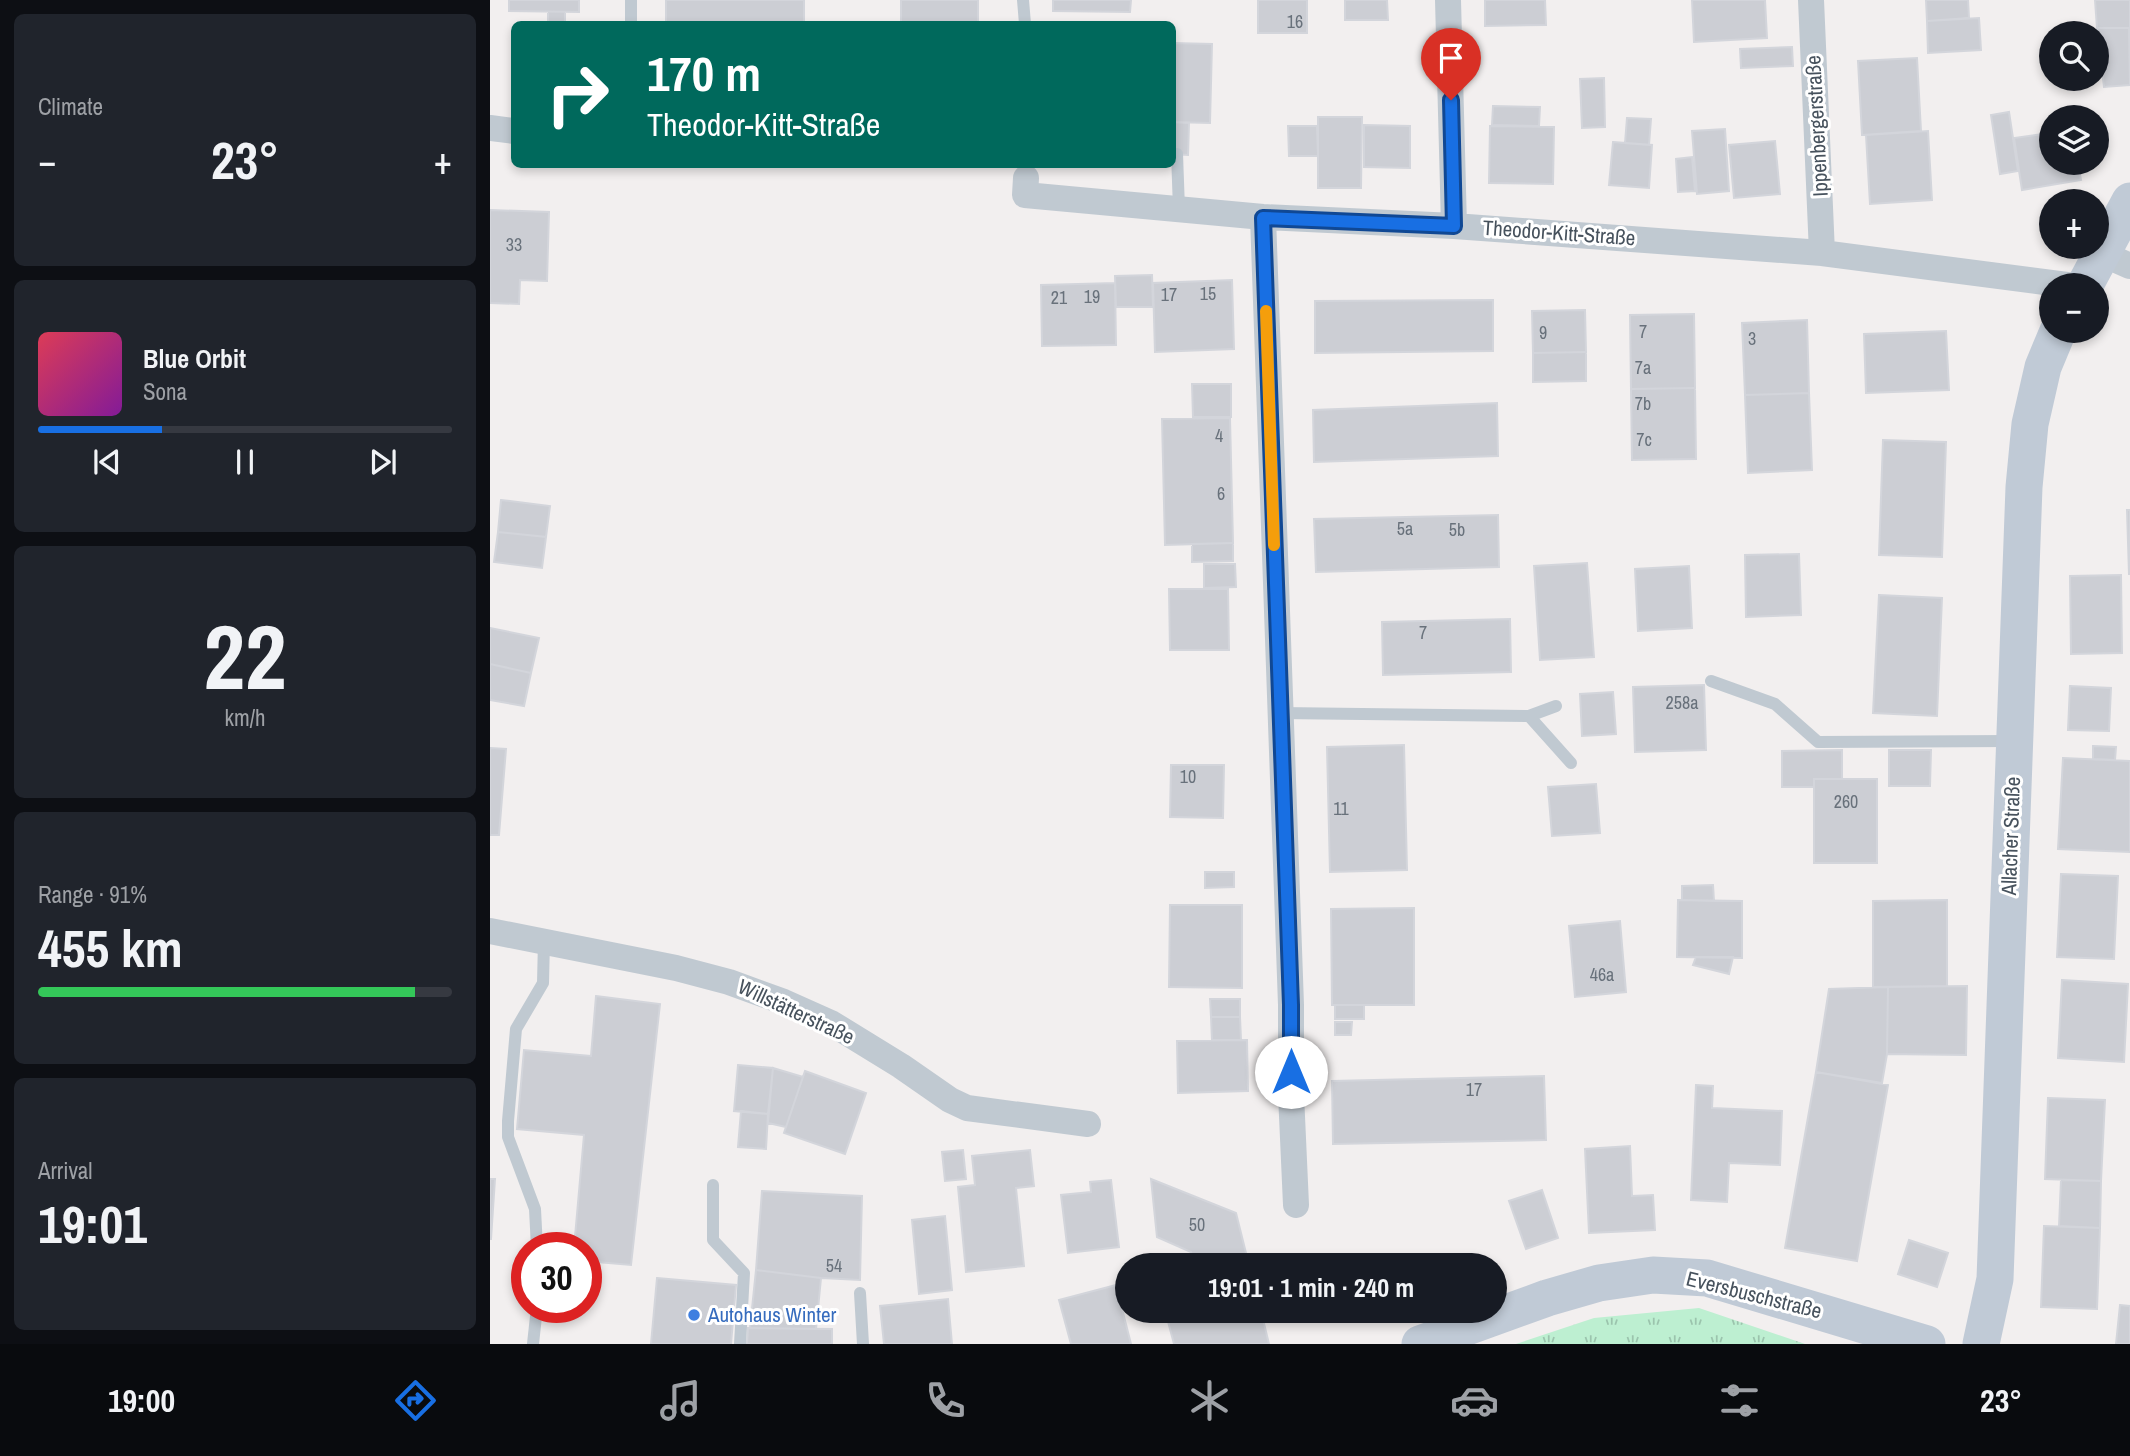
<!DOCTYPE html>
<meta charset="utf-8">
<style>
body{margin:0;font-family:"Archivo Narrow",sans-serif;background:#20242c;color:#f1f3f6;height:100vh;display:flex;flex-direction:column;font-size:26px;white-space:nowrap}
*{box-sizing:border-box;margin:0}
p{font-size:23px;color:#9ea1a6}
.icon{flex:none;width:38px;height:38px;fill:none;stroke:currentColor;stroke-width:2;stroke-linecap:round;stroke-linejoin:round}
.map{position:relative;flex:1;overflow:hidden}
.sheet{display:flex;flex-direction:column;gap:14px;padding:14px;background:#0d0f14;width:490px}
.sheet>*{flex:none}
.guide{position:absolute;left:21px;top:21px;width:665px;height:147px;border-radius:10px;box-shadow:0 4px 10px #0003;background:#00695c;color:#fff;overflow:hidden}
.controls{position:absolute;left:1549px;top:21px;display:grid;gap:14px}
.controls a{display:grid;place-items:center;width:70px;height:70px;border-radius:50%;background:#171b24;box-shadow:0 4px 10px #0003;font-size:35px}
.speed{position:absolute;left:21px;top:1232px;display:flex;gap:14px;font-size:35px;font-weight:700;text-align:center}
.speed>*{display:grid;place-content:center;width:91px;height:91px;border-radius:50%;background:#171b24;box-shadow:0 4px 10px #0003;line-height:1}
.speed .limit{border:10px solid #d22;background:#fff;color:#111}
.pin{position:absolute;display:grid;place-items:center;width:60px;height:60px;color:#fff;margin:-72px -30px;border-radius:50% 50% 50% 0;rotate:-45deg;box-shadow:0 0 7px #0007}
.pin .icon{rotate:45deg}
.me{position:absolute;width:77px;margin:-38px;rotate:0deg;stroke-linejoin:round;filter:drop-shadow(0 0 5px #0008)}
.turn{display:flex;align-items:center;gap:24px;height:147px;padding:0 21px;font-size:32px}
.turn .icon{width:91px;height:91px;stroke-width:2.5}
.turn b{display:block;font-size:49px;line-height:60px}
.big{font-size:52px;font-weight:800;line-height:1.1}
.sheet .tile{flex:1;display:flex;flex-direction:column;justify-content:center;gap:10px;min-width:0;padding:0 24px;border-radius:10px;background:#20242c}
.sheet .dial{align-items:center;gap:0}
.dial b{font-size:91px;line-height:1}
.song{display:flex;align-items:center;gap:21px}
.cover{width:84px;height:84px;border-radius:10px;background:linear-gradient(135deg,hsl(350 70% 55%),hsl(290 70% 35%))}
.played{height:7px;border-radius:4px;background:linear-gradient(90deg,#186fe3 30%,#363941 30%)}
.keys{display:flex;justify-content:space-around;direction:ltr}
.heat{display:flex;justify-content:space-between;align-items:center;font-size:38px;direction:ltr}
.charge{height:10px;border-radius:5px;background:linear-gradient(90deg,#34c759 91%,#363941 0)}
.trip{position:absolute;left:625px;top:1253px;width:392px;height:70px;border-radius:35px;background:#171b24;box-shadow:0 4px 10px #0003;font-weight:800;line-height:70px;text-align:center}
.menu{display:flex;height:112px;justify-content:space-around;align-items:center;background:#090b0e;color:#9ea1a6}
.menu .icon{width:49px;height:49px}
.menu .on{color:#186fe3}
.menu b{font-size:32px;color:#f1f3f6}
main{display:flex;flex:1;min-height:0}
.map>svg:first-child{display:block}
.park{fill:url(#park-tufts)}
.building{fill:#ccced4;stroke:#d3d5db;stroke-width:2}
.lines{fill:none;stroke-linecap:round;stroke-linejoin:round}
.lane{stroke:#c0c9d1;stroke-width:12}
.street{stroke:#c0c9d1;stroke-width:26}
.secondary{stroke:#c0cad6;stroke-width:37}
.route-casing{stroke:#104894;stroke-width:18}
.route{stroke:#186fe3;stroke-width:12}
.slow{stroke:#f59e0b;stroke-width:12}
.shop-dot{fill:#3f7fe0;stroke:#fff;stroke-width:2.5}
.labels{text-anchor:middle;stroke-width:6;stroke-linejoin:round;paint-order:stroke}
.number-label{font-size:18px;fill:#68717b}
.street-label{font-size:21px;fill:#47525d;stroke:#fff}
.shop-label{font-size:21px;fill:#366cbe;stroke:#fff;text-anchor:start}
</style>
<main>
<section class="sheet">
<div class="tile"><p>Climate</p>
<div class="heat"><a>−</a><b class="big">23°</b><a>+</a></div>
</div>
<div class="tile">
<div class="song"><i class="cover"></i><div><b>Blue Orbit</b><p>Sona</p></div></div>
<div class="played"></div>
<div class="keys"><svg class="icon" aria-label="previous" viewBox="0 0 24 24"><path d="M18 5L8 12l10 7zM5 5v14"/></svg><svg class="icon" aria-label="pause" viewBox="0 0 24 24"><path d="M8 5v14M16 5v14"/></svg><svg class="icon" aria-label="next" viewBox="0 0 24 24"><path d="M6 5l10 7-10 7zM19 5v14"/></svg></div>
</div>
<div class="tile dial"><b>22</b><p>km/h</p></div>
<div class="tile"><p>Range · 91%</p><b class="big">455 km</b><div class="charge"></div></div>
<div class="tile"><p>Arrival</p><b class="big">19:01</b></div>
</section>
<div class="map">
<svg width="1640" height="1344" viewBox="0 0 1640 1344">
<defs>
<pattern id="park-tufts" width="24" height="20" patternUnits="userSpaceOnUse" patternTransform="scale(1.75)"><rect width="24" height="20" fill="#bdefd1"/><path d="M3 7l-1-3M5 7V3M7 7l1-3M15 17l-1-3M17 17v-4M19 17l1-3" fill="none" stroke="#9bc4ad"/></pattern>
</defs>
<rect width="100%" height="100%" fill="#f2efef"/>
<!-- park -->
<path class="park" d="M 1209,1308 L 1315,1344 L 1026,1344 L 1104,1318 Z"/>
<!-- building -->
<path class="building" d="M 19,0 L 89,0 L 89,12 L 19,11 Z
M 176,0 L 314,0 L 314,24 L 176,24 Z
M 411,0 L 488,0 L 488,24 L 411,24 Z
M 563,0 L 641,0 L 640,12 L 563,11 Z
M 768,0 L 817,0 L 817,33 L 768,33 Z
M 855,0 L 897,0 L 898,20 L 855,20 Z
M 995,0 L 1055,0 L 1056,25 L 995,26 Z
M 1202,0 L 1275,0 L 1277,38 L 1204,42 Z
M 1436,0 L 1478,0 L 1479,18 L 1437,21 Z
M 1605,0 L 1640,0 L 1640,28 L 1607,28 Z
M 58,12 L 75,12 L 75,24 L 58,24 Z
M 1489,18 L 1491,50 L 1438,53 L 1437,21 Z
M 1607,28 L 1639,28 L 1640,85 L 1614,87 Z
M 682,43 L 722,44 L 720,123 L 682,122 Z
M 1302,47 L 1303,66 L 1251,68 L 1250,49 Z
M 1427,58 L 1431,131 L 1372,135 L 1368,61 Z
M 1114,78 L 1115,127 L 1092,128 L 1090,79 Z
M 1003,106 L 1050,107 L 1049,126 L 1002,125 Z
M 1519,112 L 1528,171 L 1510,174 L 1501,115 Z
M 828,117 L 872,117 L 871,188 L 828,188 Z
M 1137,118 L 1161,119 L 1159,145 L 1135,143 Z
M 682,122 L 699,123 L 698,155 L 682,154 Z
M 874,125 L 920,126 L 920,168 L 874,167 Z
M 798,126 L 827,126 L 828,156 L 799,156 Z
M 1000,126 L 1064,127 L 1063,184 L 999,183 Z
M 1235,129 L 1239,191 L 1207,194 L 1202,131 Z
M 1438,131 L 1442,200 L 1380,204 L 1376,135 Z
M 1561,133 L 1561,163 L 1588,163 L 1591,180 L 1532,190 L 1524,138 Z
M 1285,141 L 1290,194 L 1244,198 L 1239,145 Z
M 1123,142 L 1162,145 L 1159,188 L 1119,185 Z
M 1202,157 L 1205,191 L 1188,192 L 1186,159 Z
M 0,210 L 59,212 L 57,281 L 30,280 L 29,304 L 0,303 Z
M 662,275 L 663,307 L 626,307 L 625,276 Z
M 742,280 L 744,349 L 665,352 L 663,283 Z
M 625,283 L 626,345 L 552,346 L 551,285 Z
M 1003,300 L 1003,351 L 825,353 L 825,301 Z
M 1095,310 L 1096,352 L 1043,353 L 1042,311 Z
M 1204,314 L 1205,388 L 1141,389 L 1140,315 Z
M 1317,320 L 1319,393 L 1255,395 L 1252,323 Z
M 1456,331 L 1459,390 L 1376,393 L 1374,334 Z
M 1096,352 L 1096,381 L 1043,382 L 1043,353 Z
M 702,384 L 741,384 L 741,417 L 703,417 Z
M 1205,388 L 1206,459 L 1142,460 L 1141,389 Z
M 1319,393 L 1322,470 L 1258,473 L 1255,395 Z
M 1007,403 L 1008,456 L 824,462 L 823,410 Z
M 740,418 L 743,543 L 675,545 L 672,419 Z
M 1393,440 L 1456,442 L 1452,557 L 1389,555 Z
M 11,500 L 60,506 L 56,537 L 8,532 Z
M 1637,510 L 1640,510 L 1640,574 L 1639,574 Z
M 1008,515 L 1009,567 L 826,572 L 824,519 Z
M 8,532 L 56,537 L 52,568 L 4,562 Z
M 743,543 L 743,561 L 702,562 L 702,544 Z
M 1309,554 L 1311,615 L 1256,617 L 1255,555 Z
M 1097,563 L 1104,657 L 1050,660 L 1044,566 Z
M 714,564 L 745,564 L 746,587 L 714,588 Z
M 1199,566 L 1202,628 L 1148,631 L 1145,569 Z
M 1631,575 L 1632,653 L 1581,654 L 1580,576 Z
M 679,589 L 738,589 L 739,650 L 680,650 Z
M 1389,595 L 1452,598 L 1447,716 L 1383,713 Z
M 1020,619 L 1021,672 L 893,675 L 892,622 Z
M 0,628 L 49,638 L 41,673 L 0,664 Z
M 0,664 L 41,673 L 34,706 L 0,700 Z
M 1214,685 L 1216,750 L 1145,752 L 1143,687 Z
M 1580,686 L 1621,688 L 1619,731 L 1578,730 Z
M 1123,692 L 1126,734 L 1092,736 L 1090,694 Z
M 914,745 L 917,870 L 840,872 L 837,747 Z
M 1603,746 L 1626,747 L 1625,760 L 1603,759 Z
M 0,748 L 16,749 L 9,835 L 0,835 Z
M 1352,750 L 1352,779 L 1324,779 L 1324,787 L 1292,787 L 1292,751 Z
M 1399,750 L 1441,750 L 1440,786 L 1399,786 Z
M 1573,758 L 1640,761 L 1640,852 L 1568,849 Z
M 681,765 L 734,765 L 733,818 L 680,817 Z
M 1324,779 L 1387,779 L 1387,863 L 1324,863 Z
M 1106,784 L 1110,833 L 1062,836 L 1058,787 Z
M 715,872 L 744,872 L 744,887 L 715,888 Z
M 1571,874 L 1628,876 L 1624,959 L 1567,957 Z
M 1223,885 L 1224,901 L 1192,900 L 1192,886 Z
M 1188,900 L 1252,901 L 1252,958 L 1187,957 Z
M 1457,900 L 1457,986 L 1383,987 L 1383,901 Z
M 680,905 L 752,905 L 752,988 L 679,987 Z
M 924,908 L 924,1005 L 842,1005 L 841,909 Z
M 1130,921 L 1136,992 L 1085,997 L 1079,926 Z
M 1206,957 L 1243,957 L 1239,974 L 1203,965 Z
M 1572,980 L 1638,984 L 1634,1062 L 1568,1058 Z
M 1477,986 L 1476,1055 L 1397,1054 L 1398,987 Z
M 1398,987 L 1397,1054 L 1392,1083 L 1326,1072 L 1339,989 Z
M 106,996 L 170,1004 L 141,1265 L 96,1261 L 96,1248 L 84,1248 L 94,1135 L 27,1129 L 34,1050 L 101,1056 Z
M 720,999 L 750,999 L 750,1017 L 721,1017 Z
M 845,1005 L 874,1005 L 874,1019 L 845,1019 Z
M 721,1017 L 750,1017 L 751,1040 L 722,1040 Z
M 845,1022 L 862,1022 L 861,1035 L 845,1035 Z
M 757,1040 L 758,1091 L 688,1093 L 687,1041 Z
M 248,1065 L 283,1068 L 278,1114 L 244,1111 Z
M 283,1068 L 313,1077 L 296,1127 L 278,1123 Z
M 315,1071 L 376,1093 L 355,1154 L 294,1133 Z
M 1326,1072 L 1398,1085 L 1367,1261 L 1295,1248 Z
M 1054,1076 L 1056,1140 L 843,1144 L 842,1081 Z
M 1206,1085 L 1223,1086 L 1222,1108 L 1292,1111 L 1290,1165 L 1239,1163 L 1237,1202 L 1201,1200 Z
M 1558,1098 L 1615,1100 L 1611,1181 L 1555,1179 Z
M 251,1111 L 278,1114 L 276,1149 L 248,1147 Z
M 1140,1146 L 1142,1196 L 1163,1195 L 1165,1230 L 1099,1233 L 1095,1149 Z
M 473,1150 L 476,1179 L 455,1181 L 452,1152 Z
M 540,1150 L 544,1186 L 526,1188 L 534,1266 L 476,1272 L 468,1187 L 485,1185 L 482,1156 Z
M 0,1179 L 5,1179 L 1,1239 L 0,1239 Z
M 661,1179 L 746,1213 L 759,1265 L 705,1265 L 701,1252 L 667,1237 Z
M 621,1180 L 629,1247 L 578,1253 L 571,1195 L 601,1192 L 600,1182 Z
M 1571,1180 L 1611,1181 L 1610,1228 L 1569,1226 Z
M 1052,1190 L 1068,1238 L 1036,1249 L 1019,1201 Z
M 272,1191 L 372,1196 L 370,1280 L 331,1278 L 266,1270 Z
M 455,1216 L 462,1290 L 429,1294 L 422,1220 Z
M 1554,1226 L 1610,1228 L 1607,1309 L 1551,1307 Z
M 1419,1240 L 1458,1253 L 1447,1287 L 1408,1274 Z
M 266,1270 L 331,1278 L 326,1329 L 260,1328 Z
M 167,1278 L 246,1285 L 241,1344 L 161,1344 Z
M 626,1285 L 641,1344 L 581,1344 L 569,1300 Z
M 458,1299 L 462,1344 L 394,1344 L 390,1306 Z
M 1630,1305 L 1640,1306 L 1640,1344 L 1626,1344 Z
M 688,1311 L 771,1311 L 779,1344 L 684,1344 L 676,1314 Z
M 258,1328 L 342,1329 L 342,1344 L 257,1344 Z"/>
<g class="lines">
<!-- lane -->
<path class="lane" d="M 141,0 L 141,24
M 533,0 L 535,24
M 687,154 L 689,209
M 1221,681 L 1285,704 L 1328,742 L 1520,741
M 790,713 L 1039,716 L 1066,706
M 1039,716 L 1081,763
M 223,1185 L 223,1240 L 254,1273 L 250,1344
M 47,1248 L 45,1209 L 18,1137 L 18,1121 L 26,1029 L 53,983 L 54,941
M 370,1293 L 373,1344
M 43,1344 L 47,1307"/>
<!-- street -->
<path class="street" d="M 958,0 L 964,226
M 1321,0 L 1332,253
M 0,128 L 24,131
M 536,178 L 535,195 L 773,217 L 964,226 L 1332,253 L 1577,285
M 773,217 L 801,1005 L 801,1094 L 806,1205
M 1613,254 L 1640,266
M 0,931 L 186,968 L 239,982 L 294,1002 L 341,1023 L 411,1066 L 460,1100 L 477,1108 L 598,1124"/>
<!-- secondary -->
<path class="secondary" d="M 1595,285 L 1640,201
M 930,1344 L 1057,1298 L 1109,1283 L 1163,1275 L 1217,1278 L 1437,1344
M 1491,1344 L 1505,1279 L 1534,487 L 1540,424 L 1553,367 L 1568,331"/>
</g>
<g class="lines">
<defs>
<path id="route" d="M 801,1072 L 801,1005 L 773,218 L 964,226 L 961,100"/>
</defs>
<!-- route casing -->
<use href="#route" class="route-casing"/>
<!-- route -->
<use href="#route" class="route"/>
<!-- slow -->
<path class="slow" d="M 776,311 L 784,545"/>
</g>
<!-- markers -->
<circle class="shop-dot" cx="204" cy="1315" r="7"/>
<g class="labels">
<!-- number labels -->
<g class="number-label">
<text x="805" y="28">16</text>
<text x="24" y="251">33</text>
<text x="718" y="300">15</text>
<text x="679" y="301">17</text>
<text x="602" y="303">19</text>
<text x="569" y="304">21</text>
<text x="1153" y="338">7</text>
<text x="1053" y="339">9</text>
<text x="1262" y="345">3</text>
<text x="1153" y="374">7a</text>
<text x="1153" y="410">7b</text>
<text x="729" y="442">4</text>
<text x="1154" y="446">7c</text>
<text x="731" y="500">6</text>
<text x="915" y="535">5a</text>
<text x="967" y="536">5b</text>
<text x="933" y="639">7</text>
<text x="1192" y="709">258a</text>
<text x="698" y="783">10</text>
<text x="1356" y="808">260</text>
<text x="851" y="815">11</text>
<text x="1112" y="981">46a</text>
<text x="984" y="1096">17</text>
<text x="707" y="1231">50</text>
<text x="344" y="1272">54</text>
</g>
<!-- street labels -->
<g class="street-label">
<text transform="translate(1327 126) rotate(-93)" y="7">Ippenbergerstraße</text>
<text transform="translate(1069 233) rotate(4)" y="7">Theodor-Kitt-Straße</text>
<text transform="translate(1521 836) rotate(-88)" y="7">Allacher Straße</text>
<text transform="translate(306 1012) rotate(25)" y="7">Willstätterstraße</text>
<text transform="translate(1264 1295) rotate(14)" y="7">Eversbuschstraße</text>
</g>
<!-- shop labels -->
<g class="shop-label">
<text x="218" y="1322">Autohaus Winter</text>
</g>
</g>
</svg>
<div class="controls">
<a><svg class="icon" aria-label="search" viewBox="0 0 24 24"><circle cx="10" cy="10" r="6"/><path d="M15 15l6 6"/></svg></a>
<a><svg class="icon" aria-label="layers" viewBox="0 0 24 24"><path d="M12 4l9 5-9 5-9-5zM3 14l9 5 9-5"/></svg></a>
<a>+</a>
<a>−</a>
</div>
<div class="speed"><div class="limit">30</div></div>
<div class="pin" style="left:961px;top:100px;background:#d93025"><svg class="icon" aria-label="arrive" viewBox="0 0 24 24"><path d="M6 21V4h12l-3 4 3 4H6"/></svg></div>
<svg class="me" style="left:801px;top:1072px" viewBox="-20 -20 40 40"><circle r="19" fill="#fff"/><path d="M0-13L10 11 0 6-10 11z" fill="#186fe3"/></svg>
<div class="trip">19:01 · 1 min · 240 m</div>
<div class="guide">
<div class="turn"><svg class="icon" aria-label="right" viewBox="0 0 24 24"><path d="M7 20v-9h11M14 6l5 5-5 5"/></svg><div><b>170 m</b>Theodor-Kitt-Straße</div></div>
</div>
</div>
</main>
<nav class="menu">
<b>19:00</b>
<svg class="icon on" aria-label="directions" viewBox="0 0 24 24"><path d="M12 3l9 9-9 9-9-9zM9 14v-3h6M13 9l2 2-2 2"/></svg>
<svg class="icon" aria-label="music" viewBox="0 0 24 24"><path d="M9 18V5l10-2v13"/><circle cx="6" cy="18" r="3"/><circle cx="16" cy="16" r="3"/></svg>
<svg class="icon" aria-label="phone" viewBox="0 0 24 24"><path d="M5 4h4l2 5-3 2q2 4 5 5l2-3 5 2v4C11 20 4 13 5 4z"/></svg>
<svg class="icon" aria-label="climate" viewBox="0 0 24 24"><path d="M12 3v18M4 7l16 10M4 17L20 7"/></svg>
<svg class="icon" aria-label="car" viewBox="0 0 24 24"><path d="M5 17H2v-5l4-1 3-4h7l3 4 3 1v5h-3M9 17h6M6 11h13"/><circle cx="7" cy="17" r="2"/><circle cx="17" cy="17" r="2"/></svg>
<svg class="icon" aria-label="filters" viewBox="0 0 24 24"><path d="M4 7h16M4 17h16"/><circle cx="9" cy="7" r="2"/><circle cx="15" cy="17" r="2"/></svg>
<b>23°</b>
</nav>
